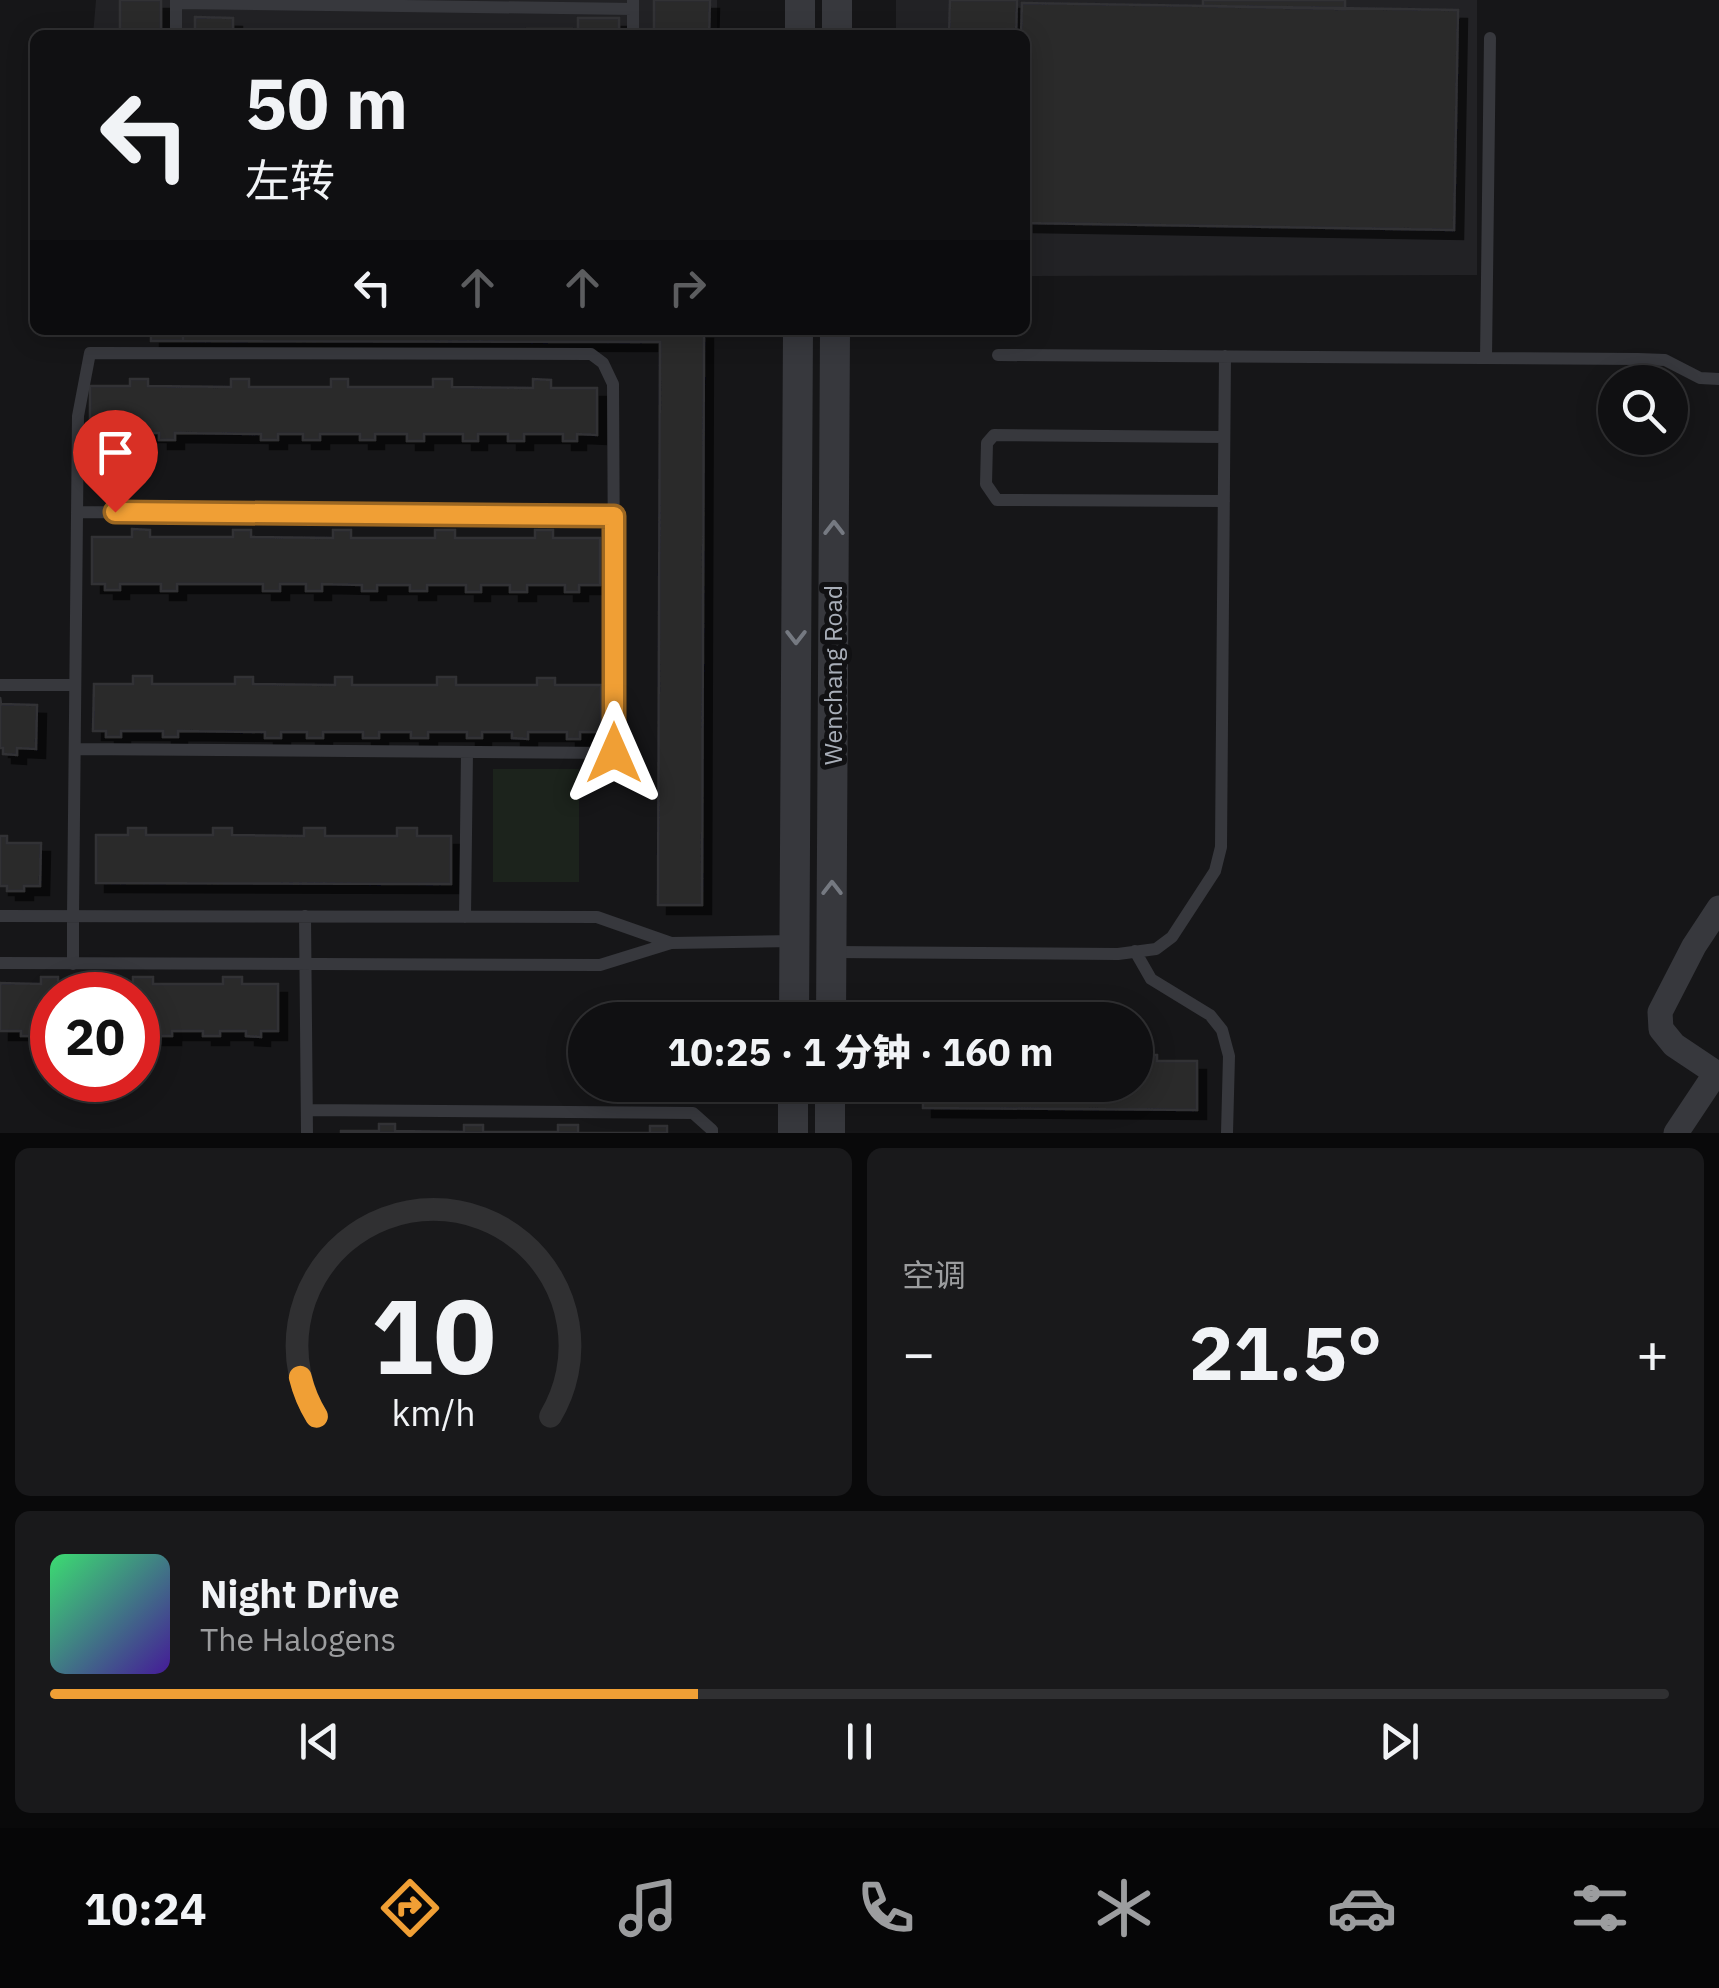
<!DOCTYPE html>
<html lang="zh">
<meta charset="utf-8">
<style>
body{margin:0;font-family:"IBM Plex Sans","Noto Sans SC",sans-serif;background:#19191b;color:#f1f3f6;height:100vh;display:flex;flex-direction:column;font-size:38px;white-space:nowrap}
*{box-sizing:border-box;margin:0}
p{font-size:32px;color:#9c9d9f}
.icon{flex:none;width:55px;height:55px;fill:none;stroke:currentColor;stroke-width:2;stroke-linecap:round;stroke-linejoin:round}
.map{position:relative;height:1133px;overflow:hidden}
.drawer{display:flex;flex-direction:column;gap:15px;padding:15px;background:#09090a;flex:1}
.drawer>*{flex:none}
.top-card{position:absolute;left:30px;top:30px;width:1000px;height:305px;border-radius:15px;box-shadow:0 5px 25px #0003,0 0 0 2px #303032;background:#101012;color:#f1f3f6;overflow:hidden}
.controls{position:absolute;left:1598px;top:365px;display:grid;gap:20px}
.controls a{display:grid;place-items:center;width:90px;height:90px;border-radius:50%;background:#101012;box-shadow:0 5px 25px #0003,0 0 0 2px #303032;font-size:50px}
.speed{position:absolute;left:30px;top:972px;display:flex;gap:20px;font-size:50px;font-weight:700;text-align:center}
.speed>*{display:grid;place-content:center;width:130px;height:130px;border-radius:50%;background:#101012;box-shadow:0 5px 25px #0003,0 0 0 2px #303032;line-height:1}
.speed .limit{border:15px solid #d22;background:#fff;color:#111}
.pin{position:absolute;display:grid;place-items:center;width:85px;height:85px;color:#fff;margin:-102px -42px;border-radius:50% 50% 50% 0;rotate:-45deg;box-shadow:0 0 10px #0007}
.pin .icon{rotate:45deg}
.me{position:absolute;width:110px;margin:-55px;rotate:0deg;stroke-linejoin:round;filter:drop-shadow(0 0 8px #0008)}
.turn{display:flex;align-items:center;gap:35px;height:210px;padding:0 50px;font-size:45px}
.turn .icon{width:130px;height:130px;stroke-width:2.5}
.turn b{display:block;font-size:70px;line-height:85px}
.lanes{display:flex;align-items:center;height:95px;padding:0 50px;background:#0003;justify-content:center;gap:50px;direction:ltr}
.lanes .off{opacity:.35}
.big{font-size:75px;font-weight:800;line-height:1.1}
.drawer .tile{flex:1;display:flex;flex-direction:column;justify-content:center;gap:15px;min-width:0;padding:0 35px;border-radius:15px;background:#19191b}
.drawer .dial{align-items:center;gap:0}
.dial svg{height:260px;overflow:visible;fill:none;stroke:#303032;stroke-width:7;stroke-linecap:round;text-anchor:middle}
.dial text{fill:#f1f3f6;stroke:none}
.song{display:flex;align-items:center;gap:30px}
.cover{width:120px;height:120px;border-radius:15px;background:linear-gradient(135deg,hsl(140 70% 55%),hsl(260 70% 35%))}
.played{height:10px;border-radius:5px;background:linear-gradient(90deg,#f09f35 40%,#303032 40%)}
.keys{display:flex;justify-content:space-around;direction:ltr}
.heat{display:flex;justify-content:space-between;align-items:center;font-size:55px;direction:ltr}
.drawer .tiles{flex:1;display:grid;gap:15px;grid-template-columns:1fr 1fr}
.tile:last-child{grid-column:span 2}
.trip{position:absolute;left:568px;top:1002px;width:585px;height:100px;border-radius:50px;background:#101012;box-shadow:0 5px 25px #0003,0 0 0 2px #303032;font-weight:800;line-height:100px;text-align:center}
.menu{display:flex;height:160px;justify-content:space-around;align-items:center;background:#060607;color:#9c9d9f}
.menu .icon{width:70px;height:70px}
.menu .current{color:#f09f35}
.menu b{font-size:45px;color:#f1f3f6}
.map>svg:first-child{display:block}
.built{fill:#222225}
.green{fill:#1c231c}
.building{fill:#29292c;stroke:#303034;stroke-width:2.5;filter:url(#shadow)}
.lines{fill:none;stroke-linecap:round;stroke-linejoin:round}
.service{stroke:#37383d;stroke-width:12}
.minor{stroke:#37383d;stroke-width:25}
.tertiary{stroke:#37383d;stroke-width:30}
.oneway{stroke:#757981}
.route-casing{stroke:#9c6722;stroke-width:25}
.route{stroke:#f09f35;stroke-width:18}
.labels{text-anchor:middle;stroke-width:10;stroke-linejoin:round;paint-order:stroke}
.street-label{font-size:25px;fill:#a8aeb8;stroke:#111113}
</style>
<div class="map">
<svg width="1719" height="1133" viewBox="0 0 1719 1133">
<defs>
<filter id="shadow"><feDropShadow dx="9" dy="9" stdDeviation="0" flood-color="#0009"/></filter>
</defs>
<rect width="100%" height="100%" fill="#161618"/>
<!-- built -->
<path class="built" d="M 96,0 L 717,0 L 717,35 L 93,35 Z
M 896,0 L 1477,0 L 1477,275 L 1025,276 L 1025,35 L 896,35 Z"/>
<!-- green -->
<path class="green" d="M 493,769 L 579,769 L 579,882 L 493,882 Z"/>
<!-- building -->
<path class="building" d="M 120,0 L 161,0 L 161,35 L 120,35 Z
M 654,0 L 710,0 L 709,35 L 654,35 Z
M 950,0 L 1017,0 L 1016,35 L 949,35 Z
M 1203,0 L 1345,0 L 1345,9 L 1203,6 Z
M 1022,3 L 1458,10 L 1454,230 L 1025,223 L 1025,35 L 1021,35 Z
M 195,17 L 233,18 L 233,35 L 195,35 Z
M 578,18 L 619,18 L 619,35 L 578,35 Z
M 527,29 L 572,29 L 572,35 L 527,35 Z
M 151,330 L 183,330 L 183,341 L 151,341 Z
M 183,330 L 704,330 L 702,905 L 658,905 L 660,342 L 183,341 Z
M 130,379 L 148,379 L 148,386 L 231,387 L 231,379 L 249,379 L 249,387 L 331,387 L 331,379 L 348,379 L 348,387 L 433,387 L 433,379 L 452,379 L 452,387 L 533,388 L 533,379 L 551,380 L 551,388 L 597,388 L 597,435 L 577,434 L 577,441 L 563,441 L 563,434 L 524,434 L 524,441 L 508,441 L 508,434 L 478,434 L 478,441 L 463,441 L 463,434 L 424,434 L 424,441 L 407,441 L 407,434 L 375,434 L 375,440 L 360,440 L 360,434 L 320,434 L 320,440 L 303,440 L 303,434 L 278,434 L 278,440 L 261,440 L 261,434 L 175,433 L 175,440 L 159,440 L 159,433 L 118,433 L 118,440 L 103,440 L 103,433 L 90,433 L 90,386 L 130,386 Z
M 132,529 L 150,530 L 150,537 L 233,537 L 233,530 L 251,530 L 251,537 L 333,538 L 333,530 L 351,530 L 351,538 L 435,538 L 435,530 L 455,530 L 455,538 L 535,538 L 535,530 L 553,530 L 553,538 L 600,538 L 600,585 L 579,585 L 579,592 L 565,592 L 565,585 L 527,585 L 527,592 L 510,592 L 510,585 L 481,585 L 481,592 L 466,592 L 466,585 L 427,585 L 427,591 L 410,591 L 410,585 L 377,585 L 377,591 L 362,591 L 362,585 L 322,584 L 322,591 L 306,591 L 306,584 L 280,584 L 280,591 L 263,591 L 263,584 L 177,584 L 177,591 L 161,591 L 161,584 L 120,584 L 120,590 L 105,590 L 105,584 L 92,584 L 92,537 L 132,537 Z
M 133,676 L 152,676 L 152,684 L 235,684 L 235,677 L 253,677 L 253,684 L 335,685 L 335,677 L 352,677 L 352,685 L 437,685 L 437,677 L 456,677 L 456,685 L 537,685 L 537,678 L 555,678 L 555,685 L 601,685 L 601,732 L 580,732 L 580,739 L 567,739 L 567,732 L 528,732 L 528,739 L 512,738 L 512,732 L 482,732 L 482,738 L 467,738 L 467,732 L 428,732 L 428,738 L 411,738 L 411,732 L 379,732 L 379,738 L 363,738 L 363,732 L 323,732 L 323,738 L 307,738 L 307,732 L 281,732 L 281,738 L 265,738 L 265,732 L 178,731 L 178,737 L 163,737 L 163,731 L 121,731 L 121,737 L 106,737 L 106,731 L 93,731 L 94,684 L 133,684 Z
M 0,697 L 1,704 L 37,705 L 36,749 L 17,748 L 17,755 L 3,754 L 3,748 L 0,748 Z
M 128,828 L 146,828 L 146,835 L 213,835 L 213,828 L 232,828 L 232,835 L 304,836 L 304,828 L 325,828 L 325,836 L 397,836 L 397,828 L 417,828 L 417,836 L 451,836 L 451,884 L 96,883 L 96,835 L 128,835 Z
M 0,836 L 7,836 L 7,843 L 41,843 L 40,886 L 24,886 L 24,891 L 7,891 L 7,886 L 0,886 Z
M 41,977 L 58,977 L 58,984 L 133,984 L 133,977 L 153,977 L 153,984 L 223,984 L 223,977 L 242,977 L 242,984 L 278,984 L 278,1031 L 261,1031 L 261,1037 L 246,1036 L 246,1031 L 220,1031 L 220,1036 L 203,1036 L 203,1031 L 172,1031 L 172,1036 L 153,1036 L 153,1031 L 138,1031 L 138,995 L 52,995 L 52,1031 L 36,1031 L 36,1036 L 21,1036 L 21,1031 L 0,1031 L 0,983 L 41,984 Z
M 1141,1055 L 1157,1055 L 1157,1061 L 1197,1061 L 1197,1110 L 923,1108 L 923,1085 L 1135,1085 L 1135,1061 L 1141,1061 Z
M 379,1124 L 395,1124 L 395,1131 L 464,1132 L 464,1125 L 483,1125 L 483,1132 L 558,1132 L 558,1125 L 578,1125 L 578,1133 L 650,1133 L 650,1126 L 667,1126 L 667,1133 L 341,1133 L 341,1131 L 379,1131 Z"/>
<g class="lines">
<!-- service -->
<path class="service" d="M 176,0 L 176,35
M 176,3 L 633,9
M 633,35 L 633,0
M 998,355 L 1638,359 L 1665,360 L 1700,378 L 1719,379
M 1486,358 L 1490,38
M 1224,501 L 997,500 L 986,484 L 987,443 L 994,435 L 1224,437
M 77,512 L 614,515
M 0,685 L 75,685
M 0,916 L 597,917 L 671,943
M 305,916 L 307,1133
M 465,917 L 467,752
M 1135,951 L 1151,979 L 1210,1015 L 1222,1030 L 1229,1056 L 1227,1133
M 833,952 L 1118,954 L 1156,949 L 1172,937 L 1215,871 L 1221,847 L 1225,356
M 0,963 L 600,965 L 671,943 L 794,941
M 73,964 L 73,916 L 78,416 L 90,353 L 591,354 L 603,363 L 613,384 L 615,753 L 75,749
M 307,1110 L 693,1113 L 712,1130 L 712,1133"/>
<!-- minor -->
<path class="minor" d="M 1719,908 L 1694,946 L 1660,1012 L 1661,1029 L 1674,1045 L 1719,1075
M 1676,1133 L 1716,1073"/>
<!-- tertiary -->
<path class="tertiary" d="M 800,35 L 800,0
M 837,35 L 837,0
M 794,1020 L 798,330
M 831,1020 L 835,330
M 793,1133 L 793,1085
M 830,1133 L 830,1085"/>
</g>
<!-- one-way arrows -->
<defs><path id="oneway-chevron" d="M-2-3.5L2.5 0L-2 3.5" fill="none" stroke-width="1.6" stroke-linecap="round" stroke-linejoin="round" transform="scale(2.5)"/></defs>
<g class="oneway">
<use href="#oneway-chevron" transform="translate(834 528) rotate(-90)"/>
<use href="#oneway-chevron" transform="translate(796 637) rotate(90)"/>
<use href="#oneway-chevron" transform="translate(832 888) rotate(-90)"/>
</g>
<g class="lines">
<defs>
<path id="route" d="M 115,512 L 614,516 L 614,753"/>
</defs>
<!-- route casing -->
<use href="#route" class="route-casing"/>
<!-- route -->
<use href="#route" class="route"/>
</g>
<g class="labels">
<!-- street labels -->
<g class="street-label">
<text transform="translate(833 675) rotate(-90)" y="9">Wenchang Road</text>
</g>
</g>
</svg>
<div class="controls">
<a><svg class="icon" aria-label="search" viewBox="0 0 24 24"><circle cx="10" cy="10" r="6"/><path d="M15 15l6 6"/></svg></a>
</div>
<div class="speed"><div class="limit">20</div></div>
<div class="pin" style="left:115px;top:512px;background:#d93025"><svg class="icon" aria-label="arrive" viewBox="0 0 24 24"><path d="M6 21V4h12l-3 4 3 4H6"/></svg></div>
<svg class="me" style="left:614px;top:753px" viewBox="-20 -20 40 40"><path d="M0-17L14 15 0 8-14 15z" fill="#f09f35" stroke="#fff" stroke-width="4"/></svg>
<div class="trip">10:25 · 1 分钟 · 160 m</div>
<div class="top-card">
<div class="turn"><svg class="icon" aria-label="left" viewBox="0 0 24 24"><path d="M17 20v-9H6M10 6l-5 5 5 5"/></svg><div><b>50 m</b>左转</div></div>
<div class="lanes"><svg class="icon" aria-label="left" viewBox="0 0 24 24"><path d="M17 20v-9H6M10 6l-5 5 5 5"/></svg><svg class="icon off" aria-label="ahead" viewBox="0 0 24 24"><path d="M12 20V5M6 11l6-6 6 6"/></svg><svg class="icon off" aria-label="ahead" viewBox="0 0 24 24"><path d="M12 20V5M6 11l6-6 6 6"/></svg><svg class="icon off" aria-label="right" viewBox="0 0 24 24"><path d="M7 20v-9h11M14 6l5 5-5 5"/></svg></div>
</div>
</div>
<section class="drawer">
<div class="tiles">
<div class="tile dial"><svg viewBox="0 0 100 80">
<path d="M14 69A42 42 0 1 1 86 69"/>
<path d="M14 69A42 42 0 0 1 9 57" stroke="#f09f35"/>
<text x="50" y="56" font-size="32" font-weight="700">10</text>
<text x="50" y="72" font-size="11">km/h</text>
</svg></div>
<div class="tile"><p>空调</p>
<div class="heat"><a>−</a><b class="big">21.5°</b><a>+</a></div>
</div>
<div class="tile">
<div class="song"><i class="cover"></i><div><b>Night Drive</b><p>The Halogens</p></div></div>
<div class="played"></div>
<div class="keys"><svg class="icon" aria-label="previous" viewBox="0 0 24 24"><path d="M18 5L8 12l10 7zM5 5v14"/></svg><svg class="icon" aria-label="pause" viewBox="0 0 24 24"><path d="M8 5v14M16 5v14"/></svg><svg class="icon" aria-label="next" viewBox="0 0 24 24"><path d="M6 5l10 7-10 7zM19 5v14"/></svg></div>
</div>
</div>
</section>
<nav class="menu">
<b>10:24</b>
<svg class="icon current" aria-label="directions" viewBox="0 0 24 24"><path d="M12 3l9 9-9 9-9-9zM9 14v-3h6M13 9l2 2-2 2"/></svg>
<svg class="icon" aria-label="music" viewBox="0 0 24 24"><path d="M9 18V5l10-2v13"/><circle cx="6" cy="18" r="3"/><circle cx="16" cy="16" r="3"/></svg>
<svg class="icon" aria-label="phone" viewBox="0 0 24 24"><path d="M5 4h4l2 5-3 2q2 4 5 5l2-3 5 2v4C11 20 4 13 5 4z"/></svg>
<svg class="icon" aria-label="climate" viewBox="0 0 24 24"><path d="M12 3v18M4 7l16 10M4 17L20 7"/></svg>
<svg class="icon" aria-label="car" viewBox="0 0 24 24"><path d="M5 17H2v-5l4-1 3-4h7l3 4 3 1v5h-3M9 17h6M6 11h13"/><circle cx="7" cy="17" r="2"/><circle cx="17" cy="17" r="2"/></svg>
<svg class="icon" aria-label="filters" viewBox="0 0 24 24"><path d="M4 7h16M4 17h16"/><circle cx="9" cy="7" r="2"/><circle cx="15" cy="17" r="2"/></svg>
</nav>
